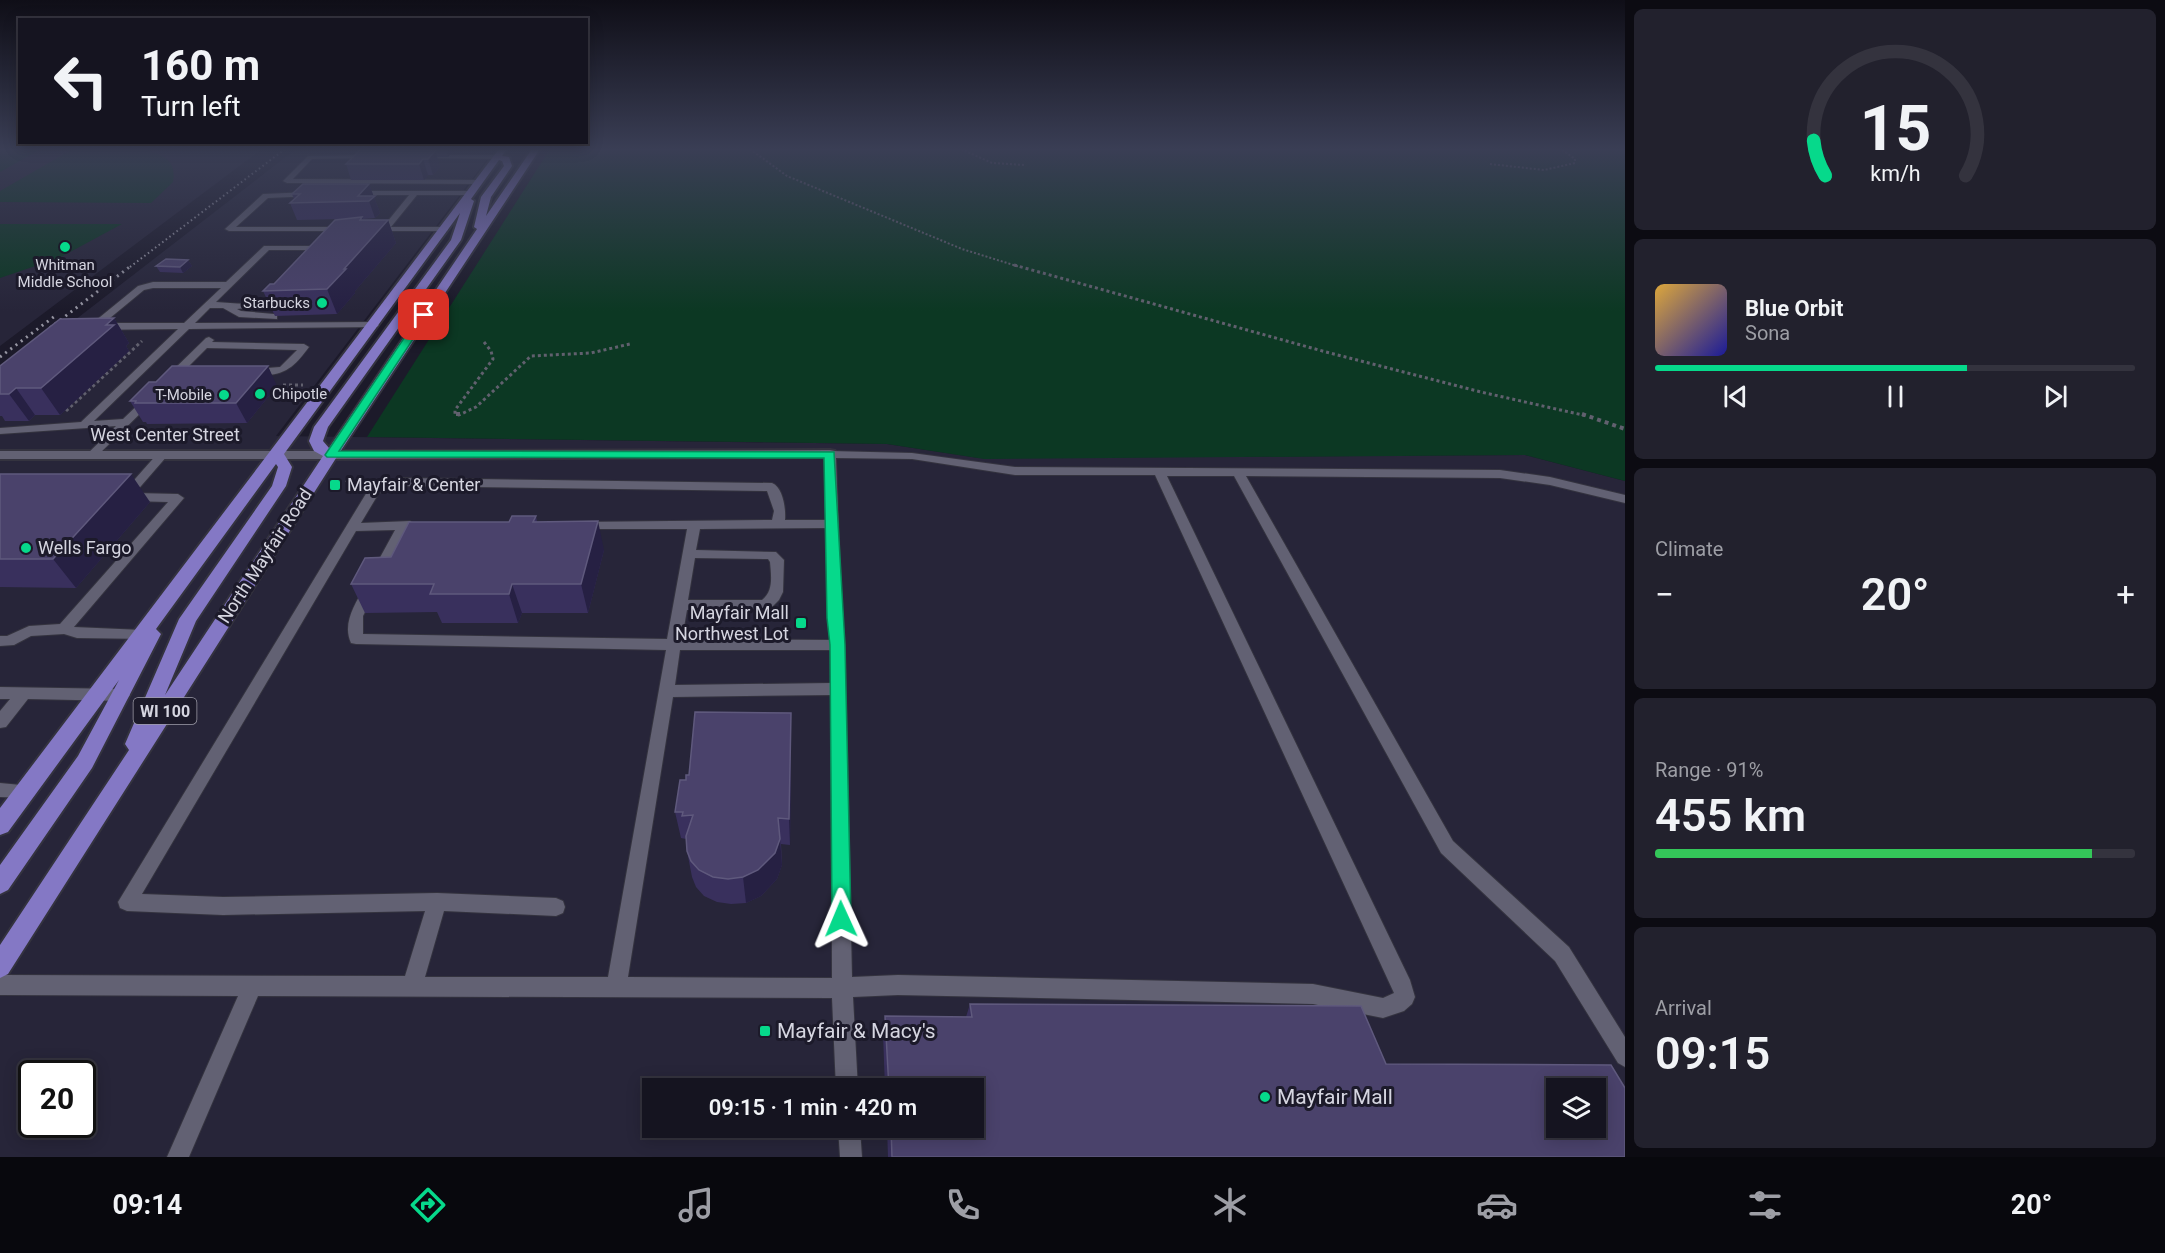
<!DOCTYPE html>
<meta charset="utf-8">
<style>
body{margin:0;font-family:Roboto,sans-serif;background:#22212d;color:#f1f3f6;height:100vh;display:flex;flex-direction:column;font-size:22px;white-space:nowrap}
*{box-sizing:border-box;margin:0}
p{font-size:20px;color:#9d9ea5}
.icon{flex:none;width:33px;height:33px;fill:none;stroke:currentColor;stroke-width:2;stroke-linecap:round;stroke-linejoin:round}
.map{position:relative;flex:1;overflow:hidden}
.sheet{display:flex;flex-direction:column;gap:9px;padding:9px;background:#0c0b12;width:540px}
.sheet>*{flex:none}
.banner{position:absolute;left:18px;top:18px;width:570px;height:126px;border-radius:0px;box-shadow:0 3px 15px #0003,0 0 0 2px #34333e;background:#151420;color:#f1f3f6;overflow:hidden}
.buttons{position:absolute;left:1546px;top:1078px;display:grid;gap:12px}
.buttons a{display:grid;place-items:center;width:60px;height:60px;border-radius:0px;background:#151420;box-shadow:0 3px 15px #0003,0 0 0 2px #34333e;font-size:30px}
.speed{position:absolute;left:18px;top:1060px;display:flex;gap:12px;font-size:30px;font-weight:700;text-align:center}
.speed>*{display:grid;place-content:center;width:78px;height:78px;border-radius:50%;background:#151420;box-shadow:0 3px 15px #0003,0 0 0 2px #34333e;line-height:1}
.speed .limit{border:3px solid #111;border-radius:9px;background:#fff;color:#111}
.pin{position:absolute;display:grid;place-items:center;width:51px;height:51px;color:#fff;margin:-26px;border-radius:12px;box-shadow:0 3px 9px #0006}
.me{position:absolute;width:66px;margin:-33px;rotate:359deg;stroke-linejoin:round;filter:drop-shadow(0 0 4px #0008)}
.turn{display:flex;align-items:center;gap:21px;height:126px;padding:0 24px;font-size:27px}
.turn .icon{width:78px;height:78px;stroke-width:2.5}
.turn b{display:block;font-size:42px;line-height:51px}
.big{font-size:45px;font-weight:600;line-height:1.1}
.sheet .tile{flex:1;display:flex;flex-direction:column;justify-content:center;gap:9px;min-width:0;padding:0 21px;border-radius:9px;background:#22212d}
.sheet .dial{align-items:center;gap:0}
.dial svg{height:156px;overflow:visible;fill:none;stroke:#34333e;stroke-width:7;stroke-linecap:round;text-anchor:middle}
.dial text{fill:#f1f3f6;stroke:none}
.song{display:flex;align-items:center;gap:18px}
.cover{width:72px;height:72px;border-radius:9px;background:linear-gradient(135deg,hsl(40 70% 55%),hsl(240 70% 35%))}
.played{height:6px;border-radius:3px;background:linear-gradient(90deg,#06d98b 65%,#34333e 65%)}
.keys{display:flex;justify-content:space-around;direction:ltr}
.heat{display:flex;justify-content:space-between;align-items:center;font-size:33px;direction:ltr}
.charge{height:9px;border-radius:4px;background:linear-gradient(90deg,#34c759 91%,#34333e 0)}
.trip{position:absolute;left:642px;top:1078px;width:342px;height:60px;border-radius:0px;background:#151420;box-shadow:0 3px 15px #0003,0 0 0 2px #34333e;font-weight:600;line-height:60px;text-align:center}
.tabs{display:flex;height:96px;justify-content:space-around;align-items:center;background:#08080d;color:#9d9ea5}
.tabs .icon{width:42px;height:42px}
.tabs .selected{color:#06d98b}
.tabs b{font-size:27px;color:#f1f3f6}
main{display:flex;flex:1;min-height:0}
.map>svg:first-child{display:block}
.built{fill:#272539;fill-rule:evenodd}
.green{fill:#0c3823}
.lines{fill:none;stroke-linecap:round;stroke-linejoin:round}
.service-casing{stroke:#34333f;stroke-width:2}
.minor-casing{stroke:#34333f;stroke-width:4}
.tertiary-casing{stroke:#34333f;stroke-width:4}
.primary-casing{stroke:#34333f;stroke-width:4}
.path-far2{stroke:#61606e;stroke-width:2;stroke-dasharray:2 2;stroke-linecap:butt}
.path-far1{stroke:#61606e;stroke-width:3;stroke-dasharray:3 3;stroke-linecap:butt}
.path{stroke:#61606e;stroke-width:4;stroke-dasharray:4 4;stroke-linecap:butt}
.service{fill:#626173;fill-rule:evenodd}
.minor{fill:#626173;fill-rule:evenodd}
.tertiary{fill:#626173;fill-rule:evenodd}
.primary{fill:#8478c5;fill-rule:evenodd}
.rail-far1{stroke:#9695a2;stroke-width:2;stroke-dasharray:1.5 3;stroke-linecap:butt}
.rail{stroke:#9695a2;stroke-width:3;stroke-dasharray:2 4.5;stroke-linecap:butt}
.wall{fill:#39305d}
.shaded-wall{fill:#262043}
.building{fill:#4a426b;stroke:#5f597d;stroke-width:1.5;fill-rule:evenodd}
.route{fill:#06d98b;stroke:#048d5a;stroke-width:1.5}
.poi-dot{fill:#06d98b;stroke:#1c1a2a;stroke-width:2}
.labels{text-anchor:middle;stroke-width:6;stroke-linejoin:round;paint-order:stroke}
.far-poi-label{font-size:15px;fill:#d5d5e0;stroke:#1c1a2a;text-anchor:end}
.shield{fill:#1c1a2a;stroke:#9e9da9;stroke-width:1.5}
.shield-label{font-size:16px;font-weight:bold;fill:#d5d5e0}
.street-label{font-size:18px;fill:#d5d5e0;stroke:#1c1a2a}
.poi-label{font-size:18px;fill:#d5d5e0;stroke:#1c1a2a;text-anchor:start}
.near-poi-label{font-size:21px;fill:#d5d5e0;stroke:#1c1a2a;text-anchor:start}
</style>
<main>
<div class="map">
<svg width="1625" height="1157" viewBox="0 0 1625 1157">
<rect width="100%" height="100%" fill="#1c1a2a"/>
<!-- built -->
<path class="built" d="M 0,149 L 262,149 L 0,346 Z
M 296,149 L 495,149 L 276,436 L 887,444 L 979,458 L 1525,455 L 1625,481 L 1625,1157 L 0,1157 L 0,378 ZM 32,1074 L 82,1074 L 82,1125 L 32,1125 ZM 652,1089 L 974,1089 L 974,1128 L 652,1128 ZM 1557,1089 L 1596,1089 L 1596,1128 L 1557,1128 Z"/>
<!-- green -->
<path class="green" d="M 0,149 L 41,149 L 0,172 Z
M 73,149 L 143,149 C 162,155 177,159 173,182 L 151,203 L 0,202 L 0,191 Z
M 550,149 L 1625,149 L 1625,481 L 1525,455 L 984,459 L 887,444 L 367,437 Z
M 0,224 L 122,224 L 59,258 L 0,278 Z"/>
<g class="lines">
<defs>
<path id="service" d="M 370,155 L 372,158 L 312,159 L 293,179 L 479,180 L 483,182 L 479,184 L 287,183 L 283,181 L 308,156 Z
M 419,155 L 498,155 L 501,157 L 498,159 L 417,158 Z
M 353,191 L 471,191 L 475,193 L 471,195 L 417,195 L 391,227 L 444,227 L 448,229 L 447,231 L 375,231 L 371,229 L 372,227 L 383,227 L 409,195 L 353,195 Z
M 310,192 L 314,194 L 313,196 L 268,198 L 236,227 L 344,227 L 348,229 L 347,231 L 229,231 L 225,229 L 263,194 Z
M 264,246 L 325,246 L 326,251 L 322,253 L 318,250 L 269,250 L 216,302 C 232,303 250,306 265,301 C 273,299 279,291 287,292 L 287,296 L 272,305 L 237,309 L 241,311 L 274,314 L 277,315 L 277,319 L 239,317 L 223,308 L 210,308 L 195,323 L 374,322 L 379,325 L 377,327 L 189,329 L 94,421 L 123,419 L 146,397 L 150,396 L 155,399 L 96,457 L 88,457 L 86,455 L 116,426 L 0,434 L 0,428 L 81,422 L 178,329 L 89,330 L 89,326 L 138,286 L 153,282 L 226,282 ZM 153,288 L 221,288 L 184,323 L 104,323 L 144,290 Z
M 209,337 L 214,340 L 212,342 L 304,344 L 309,347 C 297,363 288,374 267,375 C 260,375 254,376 249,372 L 254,369 L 280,367 L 297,350 L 207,348 L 174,381 L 166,381 L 166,377 L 206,338 Z
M 830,451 L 912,453 L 1015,467 L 1500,470 L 1550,477 L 1625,495 L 1625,503 L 1550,485 L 1500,478 L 1246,476 L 1453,841 L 1569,947 L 1625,1037 L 1625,1067 L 1618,1063 L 1555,961 L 1441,853 L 1234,476 L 1167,476 L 1410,980 L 1415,997 L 1412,1004 L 1404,1011 L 1383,1018 L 1313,1004 L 898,995 L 853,997 L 858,1089 L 836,1089 L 832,998 L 258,996 L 189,1157 L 167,1157 L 238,996 L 0,995 L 0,975 L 405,976 L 425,911 L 223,915 L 127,911 L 120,908 L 118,902 L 370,487 L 404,478 L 772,483 C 783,487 786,509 785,520 L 826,520 L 824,454 ZM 836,458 L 912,459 L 1015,475 L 1155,475 L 1394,993 L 1383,998 L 1313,984 L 898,975 L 852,977 L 845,645 L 842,618 ZM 404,486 L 767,491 L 774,511 L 772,520 L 578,522 L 576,525 L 582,529 L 687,529 L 667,639 L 363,634 L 363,616 L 376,591 L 369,586 L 364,588 C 355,604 342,624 351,643 L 356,644 L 666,650 L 608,977 L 425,977 L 444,911 L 556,916 L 563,913 L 565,907 L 563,901 L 556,898 L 437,893 L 223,897 L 142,894 L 356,531 L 395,530 L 371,574 L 378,579 L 383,577 L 408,529 L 414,528 L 416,525 L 410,521 L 361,523 L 379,493 ZM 826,528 L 830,640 L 682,639 L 687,610 L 770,609 L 779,600 L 783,592 L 784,560 L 776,552 L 696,550 L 700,529 ZM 695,558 L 768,559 L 770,562 C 771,575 774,591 762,600 L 688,600 ZM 680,650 L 831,650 L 831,683 L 675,685 ZM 831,695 L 832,978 L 628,977 L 673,697 Z
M 162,452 L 168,455 L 135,493 L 178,494 L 184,498 L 74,627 L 143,630 L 148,631 L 150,635 L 148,639 L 77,638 L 64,634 L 31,636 L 14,645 L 0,646 L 0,636 L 7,636 L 29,626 L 60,624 L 168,502 L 129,501 L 120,496 L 158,453 Z
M 0,687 L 122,689 L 127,691 L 130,695 L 127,699 L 122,701 L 28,699 L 6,727 L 0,728 L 0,711 L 10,699 L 0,699 Z
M 0,783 L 32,786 L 34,791 L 32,796 L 26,798 L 0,797 Z
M 838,1128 L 860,1128 L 862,1157 L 840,1157 Z"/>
<path id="minor" d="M 830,450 L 835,451 L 837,454 L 835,457 L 331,459 L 324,455 L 331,451 Z"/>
<path id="tertiary" d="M 0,451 L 331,451 L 338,455 L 331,459 L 0,459 Z"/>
<path id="primary" d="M 499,149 L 507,149 L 502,156 L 509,157 L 512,166 L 491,197 L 486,216 L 532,149 L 540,149 L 338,455 L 8,974 L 0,978 L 0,945 L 129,750 L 125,744 L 179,619 L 272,486 L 278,467 L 276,464 L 156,629 L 161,634 L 92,768 L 8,890 L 0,894 L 0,865 L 78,756 L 119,680 L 8,832 L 0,835 L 0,808 ZM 499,160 L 502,161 L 504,166 L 481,197 L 474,227 L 477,229 L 329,448 L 323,441 L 328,427 L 461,240 L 474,201 L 471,199 ZM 460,213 L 451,240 L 314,427 L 309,441 L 314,451 L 323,456 L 165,695 L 196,621 L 286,486 L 292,467 L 284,454 Z"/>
</defs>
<!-- service casing -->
<use href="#service" class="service-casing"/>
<!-- minor casing -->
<use href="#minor" class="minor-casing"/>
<!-- tertiary casing -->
<use href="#tertiary" class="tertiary-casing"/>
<!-- primary casing -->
<use href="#primary" class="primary-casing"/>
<!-- path-far2 -->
<path class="path-far2" d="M 750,149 L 787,176 L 962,249 L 1020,267
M 961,149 L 992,163 L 1025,165
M 1490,164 L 1544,170 L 1575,163 L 1575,159 L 1561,149"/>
<!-- path-far1 -->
<path class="path-far1" d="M 1014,265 L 1326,352 L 1481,392 L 1587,416
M 484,342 L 491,351 L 493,359 L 455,410 L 455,414 L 459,415 L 476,407 L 531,356 L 591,353 L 630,344
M 283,385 L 303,385
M 66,411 L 142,341"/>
<!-- path -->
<path class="path" d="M 456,414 L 461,414
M 1582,414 L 1625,429
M 346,480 L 359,487"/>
<!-- service -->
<use href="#service" class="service"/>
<!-- minor -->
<use href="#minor" class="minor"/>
<!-- tertiary -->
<use href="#tertiary" class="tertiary"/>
<!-- primary -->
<use href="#primary" class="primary"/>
<!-- rail-far1 -->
<path class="rail-far1" d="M 130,267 L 285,149"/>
<!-- rail -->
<path class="rail" d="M 50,328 L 132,265
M 0,357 L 55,316"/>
</g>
<!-- wall -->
<path class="wall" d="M 361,149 L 454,149 L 448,157 L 437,157 L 440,167 L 433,175 L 428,175 L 424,180 L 351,180 L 346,164 Z
M 369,184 L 380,213 L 375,218 L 363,219 L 363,220 L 388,220 L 396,243 L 355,291 L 355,293 L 337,314 L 275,316 L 263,291 L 274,284 L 341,219 L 297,220 L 290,203 L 294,199 L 292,194 Z
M 188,260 L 192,266 L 183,273 L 160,272 L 156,266 Z
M 114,318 L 129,343 L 126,346 L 129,351 L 60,415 L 35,415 L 29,421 L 5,421 L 2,416 L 0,416 L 0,366 Z
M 277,386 L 247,423 L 147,424 L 146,422 L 143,422 L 130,401 Z
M 0,474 L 150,502 L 76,588 L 0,587 Z
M 536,516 L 537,522 L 604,550 L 588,613 L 522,613 L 518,623 L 442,623 L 437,612 L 365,613 L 351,584 L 391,557 L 509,522 Z
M 791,741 L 790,845 L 781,844 L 782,865 L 777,879 L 761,896 L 746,903 L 731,904 L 717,902 L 704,896 L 696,887 L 692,877 L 687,851 L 686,839 L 681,838 L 675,812 L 686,780 Z
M 970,1004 L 1386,1064 L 1625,1157 L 888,1157 L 887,1128 L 974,1128 L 974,1089 L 885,1089 L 883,1033 L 885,1016 L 966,1017 Z"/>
<!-- shaded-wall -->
<path class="shaded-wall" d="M 432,149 L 435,149 L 440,167 L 433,175 L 428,159 L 430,151 Z
M 446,149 L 454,149 L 448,157 Z
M 423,159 L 428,175 L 424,180 L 419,164 Z
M 369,184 L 380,213 L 375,218 L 369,201 L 358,196 Z
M 362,217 L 370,239 L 388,220 L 396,243 L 355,291 L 355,293 L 337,314 L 327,289 L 344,269 L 360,220 Z
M 188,260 L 192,266 L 183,273 L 180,267 Z
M 114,318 L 129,343 L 126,346 L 129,351 L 60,415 L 41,388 Z
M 268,366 L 277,386 L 247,423 L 236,403 Z
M 16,388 L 35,415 L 29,421 L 9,394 Z
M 131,474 L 150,502 L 76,588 L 53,559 Z
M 598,521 L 604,550 L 588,613 L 581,584 Z
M 512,584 L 522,613 L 518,623 L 509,594 Z
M 791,713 L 791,741 L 790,845 L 789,819 Z
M 780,839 L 782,865 L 777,879 L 761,896 L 746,903 L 743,877 Z"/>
<!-- building -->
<path class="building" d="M 361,149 L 432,149 L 430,151 L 435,151 L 428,159 L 423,159 L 419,164 L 346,164 Z
M 303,184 L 369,184 L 358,196 L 375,196 L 369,201 L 290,203 L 300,194 L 292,194 Z
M 362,217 L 360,220 L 388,220 L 344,269 L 346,269 L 327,289 L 263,291 L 270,284 L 274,284 L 335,220 Z
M 166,259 L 188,260 L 180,267 L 156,266 Z
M 114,318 L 106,325 L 114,325 L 41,388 L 16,388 L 9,394 L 0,394 L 0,366 L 60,319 Z
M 172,366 L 268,366 L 236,403 L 135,403 L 136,401 L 130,401 L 149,382 L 156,382 Z
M 0,474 L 131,474 L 53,559 L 0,559 Z
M 512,516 L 536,516 L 533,522 L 598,521 L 581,584 L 512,584 L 509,594 L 430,594 L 434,584 L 351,584 L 365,558 L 391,557 L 409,522 L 509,522 Z
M 695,712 L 791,713 L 789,819 L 778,818 L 780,839 L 775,853 L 758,870 L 743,877 L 728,879 L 713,877 L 699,870 L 691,861 L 687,851 L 686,836 L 693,815 L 682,816 L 683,812 L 675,812 L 680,780 L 686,780 L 686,775 L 689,775 Z
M 970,1004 L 1361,1006 L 1386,1064 L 1611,1065 L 1625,1088 L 1625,1157 L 892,1157 L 891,1128 L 974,1128 L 974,1089 L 889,1089 L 885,1016 L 972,1017 ZM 1557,1089 L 1596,1089 L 1596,1128 L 1557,1128 Z"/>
<!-- sky -->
<linearGradient id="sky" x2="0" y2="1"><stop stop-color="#0f0e17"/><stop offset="0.48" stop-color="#3a3e55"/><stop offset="1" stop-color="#3a3e55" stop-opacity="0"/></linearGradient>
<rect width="1625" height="311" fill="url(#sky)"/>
<!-- route -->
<path class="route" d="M 421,313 L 429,315 L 339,451 L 834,452 L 845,645 L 851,919 L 848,926 L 841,928 L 835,926 L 832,919 L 830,645 L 827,618 L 824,458 L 327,457 L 325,455 Z"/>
<!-- markers -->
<g class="poi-dot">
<circle cx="65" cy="247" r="6"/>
<circle cx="322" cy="303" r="6"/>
<circle cx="260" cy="394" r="6"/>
<circle cx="224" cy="395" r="6"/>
<rect x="329" y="479" width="12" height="12" rx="3"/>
<circle cx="26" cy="548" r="6"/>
<rect x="795" y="617" width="12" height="12" rx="3"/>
<rect x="759" y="1025" width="12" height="12" rx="3"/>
<circle cx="1265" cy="1097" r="6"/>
</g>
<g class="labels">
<!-- far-poi labels -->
<g class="far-poi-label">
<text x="65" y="270" text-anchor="middle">Whitman<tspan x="65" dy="17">Middle School</tspan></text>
<text x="310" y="308">Starbucks</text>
<text x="272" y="399" text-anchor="start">Chipotle</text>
<text x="212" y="400">T-Mobile</text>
</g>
<!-- shield labels -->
<rect class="shield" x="133.5" y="698" width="63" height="26" rx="4.5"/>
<g class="shield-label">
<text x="165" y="717">WI 100</text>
</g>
<!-- street labels -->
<g class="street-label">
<text x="165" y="441">West Center Street</text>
<text transform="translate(265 556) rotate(-57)" y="6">North Mayfair Road</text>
</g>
<!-- poi labels -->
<g class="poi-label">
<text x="347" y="491">Mayfair &amp; Center</text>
<text x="38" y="554">Wells Fargo</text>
<text x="789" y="619" text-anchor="end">Mayfair Mall<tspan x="789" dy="21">Northwest Lot</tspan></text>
</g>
<!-- near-poi labels -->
<g class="near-poi-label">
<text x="777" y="1038">Mayfair &amp; Macy's</text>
<text x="1277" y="1104">Mayfair Mall</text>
</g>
</g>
</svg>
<div class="buttons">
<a><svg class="icon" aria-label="layers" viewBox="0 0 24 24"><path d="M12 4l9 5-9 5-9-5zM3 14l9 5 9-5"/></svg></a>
</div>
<div class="speed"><div class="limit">20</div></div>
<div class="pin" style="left:424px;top:315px;background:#d93025"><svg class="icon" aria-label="arrive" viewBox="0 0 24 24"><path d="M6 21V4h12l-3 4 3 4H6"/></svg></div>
<svg class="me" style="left:841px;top:919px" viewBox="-20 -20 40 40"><path d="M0-17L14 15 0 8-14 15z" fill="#06d98b" stroke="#fff" stroke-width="4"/></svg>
<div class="trip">09:15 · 1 min · 420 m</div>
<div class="banner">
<div class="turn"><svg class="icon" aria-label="left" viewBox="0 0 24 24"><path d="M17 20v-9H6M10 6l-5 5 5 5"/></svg><div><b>160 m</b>Turn left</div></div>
</div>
</div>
<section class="sheet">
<div class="tile dial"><svg viewBox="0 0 100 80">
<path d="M14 69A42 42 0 1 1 86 69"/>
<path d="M14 69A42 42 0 0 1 8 51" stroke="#06d98b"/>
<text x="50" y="56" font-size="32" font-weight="700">15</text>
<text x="50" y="72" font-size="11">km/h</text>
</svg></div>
<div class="tile">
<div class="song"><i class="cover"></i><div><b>Blue Orbit</b><p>Sona</p></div></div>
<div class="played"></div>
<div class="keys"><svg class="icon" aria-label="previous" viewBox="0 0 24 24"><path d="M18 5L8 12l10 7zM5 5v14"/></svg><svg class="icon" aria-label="pause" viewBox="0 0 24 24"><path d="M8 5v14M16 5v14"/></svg><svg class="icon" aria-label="next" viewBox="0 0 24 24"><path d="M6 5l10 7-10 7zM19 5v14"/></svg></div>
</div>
<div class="tile"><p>Climate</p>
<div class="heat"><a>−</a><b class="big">20°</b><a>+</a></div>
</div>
<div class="tile"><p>Range · 91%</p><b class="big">455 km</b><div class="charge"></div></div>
<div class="tile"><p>Arrival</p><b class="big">09:15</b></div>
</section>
</main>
<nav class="tabs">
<b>09:14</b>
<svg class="icon selected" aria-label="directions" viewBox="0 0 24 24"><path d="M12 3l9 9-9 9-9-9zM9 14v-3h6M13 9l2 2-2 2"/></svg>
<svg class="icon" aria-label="music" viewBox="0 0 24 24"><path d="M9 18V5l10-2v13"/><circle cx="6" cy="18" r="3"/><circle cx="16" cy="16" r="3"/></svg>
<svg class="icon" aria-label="phone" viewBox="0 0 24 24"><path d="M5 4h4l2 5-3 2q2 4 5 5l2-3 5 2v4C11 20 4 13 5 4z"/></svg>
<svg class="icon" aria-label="climate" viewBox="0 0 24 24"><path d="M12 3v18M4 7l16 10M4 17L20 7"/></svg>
<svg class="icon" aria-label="car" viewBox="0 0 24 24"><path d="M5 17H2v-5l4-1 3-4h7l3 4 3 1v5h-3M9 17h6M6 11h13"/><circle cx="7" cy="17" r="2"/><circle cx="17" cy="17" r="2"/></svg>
<svg class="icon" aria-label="filters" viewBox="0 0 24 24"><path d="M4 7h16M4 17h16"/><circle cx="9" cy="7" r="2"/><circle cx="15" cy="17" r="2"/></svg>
<b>20°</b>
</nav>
